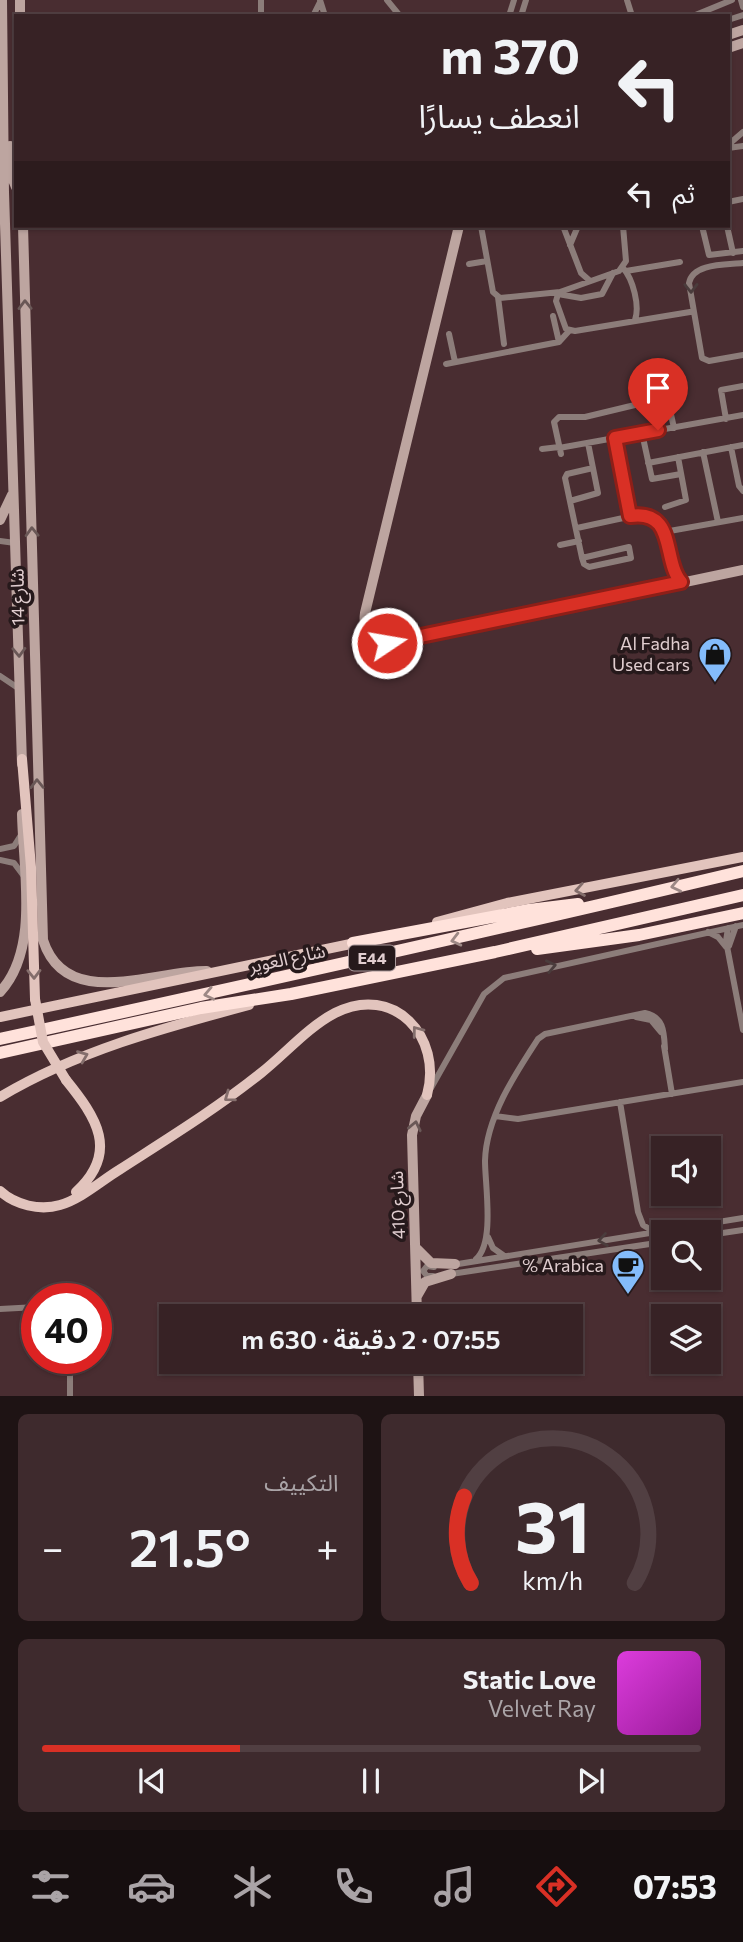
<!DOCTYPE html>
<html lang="ar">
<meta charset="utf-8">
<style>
body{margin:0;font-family:Commissioner,"Noto Sans Arabic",sans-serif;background:#3e2a2d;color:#f1f3f6;direction:rtl;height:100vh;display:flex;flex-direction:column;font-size:26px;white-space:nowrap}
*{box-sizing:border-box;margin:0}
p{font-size:23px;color:#aaa4a7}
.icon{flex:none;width:38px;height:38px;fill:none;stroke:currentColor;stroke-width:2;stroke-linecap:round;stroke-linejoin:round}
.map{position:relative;height:1396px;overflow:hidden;direction:ltr}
.panel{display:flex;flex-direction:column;gap:18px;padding:18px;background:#1e1314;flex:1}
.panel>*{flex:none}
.top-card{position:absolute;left:14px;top:14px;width:716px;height:214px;border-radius:0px;box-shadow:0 2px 5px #0004,0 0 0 2px #513f42;direction:rtl;background:#372225;color:#f1f3f6;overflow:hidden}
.tools{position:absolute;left:651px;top:1136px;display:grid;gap:14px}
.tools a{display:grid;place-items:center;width:70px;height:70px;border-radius:0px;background:#372225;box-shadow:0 2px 5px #0004,0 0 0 2px #513f42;font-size:35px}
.speed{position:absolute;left:21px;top:1283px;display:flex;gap:14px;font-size:35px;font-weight:700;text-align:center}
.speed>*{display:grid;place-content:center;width:91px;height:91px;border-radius:50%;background:#372225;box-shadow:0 2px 5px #0004,0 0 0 2px #513f42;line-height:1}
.speed .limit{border:10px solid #d22;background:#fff;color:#111}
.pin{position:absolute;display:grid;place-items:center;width:60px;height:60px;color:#fff;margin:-72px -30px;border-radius:50% 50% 50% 0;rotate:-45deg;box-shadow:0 0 7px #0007}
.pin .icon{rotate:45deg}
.me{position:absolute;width:77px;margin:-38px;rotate:78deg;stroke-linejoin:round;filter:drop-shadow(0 0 5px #0008)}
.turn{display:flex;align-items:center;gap:24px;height:147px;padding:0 35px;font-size:32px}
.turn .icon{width:91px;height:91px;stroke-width:2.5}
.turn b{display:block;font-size:49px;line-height:60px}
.then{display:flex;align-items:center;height:66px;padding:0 35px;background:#0003;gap:14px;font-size:26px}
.big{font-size:52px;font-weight:600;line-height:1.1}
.panel .tile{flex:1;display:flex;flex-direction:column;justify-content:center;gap:10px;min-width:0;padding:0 24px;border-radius:10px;background:#3e2a2d}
.panel .dial{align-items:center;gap:0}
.dial svg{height:182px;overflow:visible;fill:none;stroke:#513f42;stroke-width:7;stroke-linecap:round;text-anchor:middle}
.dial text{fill:#f1f3f6;stroke:none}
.song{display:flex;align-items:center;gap:21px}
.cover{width:84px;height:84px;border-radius:10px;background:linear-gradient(135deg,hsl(300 70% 55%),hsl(300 70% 35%))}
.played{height:7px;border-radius:4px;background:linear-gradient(90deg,#d93025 30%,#513f42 30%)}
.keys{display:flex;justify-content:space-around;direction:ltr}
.heat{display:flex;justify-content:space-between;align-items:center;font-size:38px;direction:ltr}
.panel .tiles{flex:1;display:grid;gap:18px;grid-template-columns:1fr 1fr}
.tile:last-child{grid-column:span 2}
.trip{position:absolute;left:159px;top:1304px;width:424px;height:70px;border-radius:0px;background:#372225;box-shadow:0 2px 5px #0004,0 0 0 2px #513f42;font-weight:600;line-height:70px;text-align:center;direction:rtl}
.menu{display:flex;height:112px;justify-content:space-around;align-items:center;background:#160e0f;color:#aaa4a7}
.menu .icon{width:49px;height:49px}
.menu .on{color:#d93025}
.menu b{font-size:32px;color:#f1f3f6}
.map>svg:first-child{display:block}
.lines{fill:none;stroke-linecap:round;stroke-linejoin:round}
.street{stroke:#8c7d7a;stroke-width:6}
.secondary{stroke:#bda5a0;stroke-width:10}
.primary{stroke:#e2c4bd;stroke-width:10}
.highway{stroke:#ffe2db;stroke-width:12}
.primary-bridge{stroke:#e2c4bd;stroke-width:10}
.oneway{stroke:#4a3c3c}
.oneway2{stroke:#6a5857}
.oneway3{stroke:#9d8885}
.oneway4{stroke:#846e6c}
.route-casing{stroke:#8d1f18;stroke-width:18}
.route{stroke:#d93025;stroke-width:12}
.labels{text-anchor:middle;stroke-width:7;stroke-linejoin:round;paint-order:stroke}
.shield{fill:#26191b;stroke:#a9989a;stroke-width:2}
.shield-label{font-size:16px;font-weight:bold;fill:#e1ced0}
.street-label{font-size:18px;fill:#e1ced0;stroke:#26191b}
.poi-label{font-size:18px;fill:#e1ced0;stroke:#26191b;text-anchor:end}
</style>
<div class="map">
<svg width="743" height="1396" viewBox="0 0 743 1396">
<rect width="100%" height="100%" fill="#492d31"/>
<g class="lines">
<!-- street -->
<path class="street" d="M 320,0 L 325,16
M 387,0 L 400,16
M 627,0 L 632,16
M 741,0 L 743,7
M 261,16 L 261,0
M 313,16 L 320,2
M 509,16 L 514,0
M 521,16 L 526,0
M 693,16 L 732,0
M 728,20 L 743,15
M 728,145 L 743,132
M 728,148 L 743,146
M 728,202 L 743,199
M 481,226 L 493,292 L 500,298 L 560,292 L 619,271 L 626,261 L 623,226
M 563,226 L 581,273 L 589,280
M 702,226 L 709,255 L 743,251
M 727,226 L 733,253
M 570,245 L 578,226
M 743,263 C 726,265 693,263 689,283 L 702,358 L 709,361 L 743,355
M 469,264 L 487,261
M 623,268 C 633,279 640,306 635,320
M 626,271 L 680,262
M 613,273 L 602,294 L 581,298 L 558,294 L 556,301 L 566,329 L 575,331 L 690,312
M 498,297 L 504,344
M 553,316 L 559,342
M 449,334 L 455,362
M 446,364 L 559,342 L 569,331
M 726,419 L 721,390 L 743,386
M 642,433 L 652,479 L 681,474
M 615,438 L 630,516
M 731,447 L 739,486 L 743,491
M 559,448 L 743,415
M 542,449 L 559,447
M 703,452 L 718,522
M 561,454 L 554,422 L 559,417 L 585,417 L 664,398 L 668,401 L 674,428
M 648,463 L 743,445
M 570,501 L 598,493 L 588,443
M 665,507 L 686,500 L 678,457
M 577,528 L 637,515 L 653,519 C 669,531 677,565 672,584
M 664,532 L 743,518
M 0,541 L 15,543
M 560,545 L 579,541
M 629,547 L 631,558 L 589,567 L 584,564 L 582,558 Z
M 582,558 L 565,478 L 567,474 L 593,468
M 0,676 L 18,688
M 0,849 L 14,846 L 21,835
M 0,860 L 14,863 L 23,875
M 728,928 L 726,941 L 743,1030
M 708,932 L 718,937 L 726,947
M 729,946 L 736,926
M 636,1017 L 651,1020 L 661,1032
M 664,1046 L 672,1094
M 431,1088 L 484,994 L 504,978 L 743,925
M 620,1102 L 638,1212 L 643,1225 L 651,1230
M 495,1116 L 518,1119 L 743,1082
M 709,1235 L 743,1230
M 488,1237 L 493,1248 L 503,1255
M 476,1259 C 495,1243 485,1185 485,1161 C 486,1118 515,1074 538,1039 L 545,1034 L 645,1013 C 664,1017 664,1032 665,1049
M 452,1265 L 743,1218
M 451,1274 L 663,1242
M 433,1276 L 427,1276 L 423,1271 L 427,1266 L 434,1267
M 0,1309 L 37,1307
M 70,1358 L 70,1396"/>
<!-- secondary -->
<path class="secondary" d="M 2,0 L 4,192 L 22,764
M 20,0 L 20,16
M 728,35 L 743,30
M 728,48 L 743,43
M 10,146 L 11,175 L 16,187
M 23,226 L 43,940 C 66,1012 154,970 207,971
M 459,226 L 365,613 C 362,634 376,645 395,643 L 743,570
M 0,520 L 12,495
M 0,992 C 40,949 23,870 22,814
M 417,1249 L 431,1263 L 455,1264
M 417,1296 L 425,1282 L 451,1274
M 417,1316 L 412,1135 L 416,1116 L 427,1095
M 418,1362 L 419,1396"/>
<!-- primary -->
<path class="primary" d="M 22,759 L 31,867 L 35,999
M 437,922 L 507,903 L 743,857
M 0,1017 L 360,942
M 66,1080 C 96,1117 120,1152 76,1192
M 0,1097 C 77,1051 163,1028 249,1005
M 0,1191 C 15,1205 40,1211 60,1205 C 81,1199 101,1181 119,1170 C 167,1139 216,1109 261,1073 C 285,1054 308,1027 335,1013 C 394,983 443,1037 427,1095"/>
<!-- highway -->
<path class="highway" d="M 353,943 L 529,910 L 578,904
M 537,949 L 639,935 L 743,913
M 0,1039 C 248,985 496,930 743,871
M 0,1053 L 201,1008 L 291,994 L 495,952 L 743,895"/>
<!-- primary-bridge -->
<path class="primary-bridge" d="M 35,999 L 43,1042 L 66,1080"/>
</g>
<!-- one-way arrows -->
<defs><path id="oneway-chevron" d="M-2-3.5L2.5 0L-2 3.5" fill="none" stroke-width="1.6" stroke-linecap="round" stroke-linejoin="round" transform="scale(1.75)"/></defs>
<g class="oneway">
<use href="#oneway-chevron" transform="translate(691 288) rotate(89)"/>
<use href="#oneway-chevron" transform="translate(551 966) rotate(-12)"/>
<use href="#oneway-chevron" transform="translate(603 1240) rotate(171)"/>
</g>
<g class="oneway2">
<use href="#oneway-chevron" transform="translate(25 305) rotate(-91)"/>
<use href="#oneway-chevron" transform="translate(32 532) rotate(-92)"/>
<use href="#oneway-chevron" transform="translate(19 652) rotate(88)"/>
<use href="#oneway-chevron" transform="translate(37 784) rotate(-91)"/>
<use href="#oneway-chevron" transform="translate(415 1126) rotate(-78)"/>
</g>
<g class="oneway3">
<use href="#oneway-chevron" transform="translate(676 886) rotate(168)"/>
<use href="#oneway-chevron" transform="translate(456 940) rotate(166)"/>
<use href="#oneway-chevron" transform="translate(209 994) rotate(168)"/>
</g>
<g class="oneway4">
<use href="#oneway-chevron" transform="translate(580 890) rotate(170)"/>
<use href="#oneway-chevron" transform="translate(34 974) rotate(89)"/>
<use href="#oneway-chevron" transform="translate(417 1031) rotate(-127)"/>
<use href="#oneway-chevron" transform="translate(83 1056) rotate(-22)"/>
<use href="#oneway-chevron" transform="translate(229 1097) rotate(144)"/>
</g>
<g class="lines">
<defs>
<path id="route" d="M 387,643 L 681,582 C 662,560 677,509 630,516 L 615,438 L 658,430"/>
</defs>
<!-- route casing -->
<use href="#route" class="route-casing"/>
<!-- route -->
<use href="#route" class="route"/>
</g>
<!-- icons -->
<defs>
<symbol id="shop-pin" viewBox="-11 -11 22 30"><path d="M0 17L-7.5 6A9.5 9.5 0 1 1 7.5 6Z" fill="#84bcfb" stroke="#26191b"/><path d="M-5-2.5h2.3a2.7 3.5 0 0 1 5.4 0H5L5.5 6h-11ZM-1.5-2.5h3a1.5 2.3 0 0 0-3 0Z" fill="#111"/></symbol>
<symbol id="cafe-pin" viewBox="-11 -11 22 30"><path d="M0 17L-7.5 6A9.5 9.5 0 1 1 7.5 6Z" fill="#84bcfb" stroke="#26191b"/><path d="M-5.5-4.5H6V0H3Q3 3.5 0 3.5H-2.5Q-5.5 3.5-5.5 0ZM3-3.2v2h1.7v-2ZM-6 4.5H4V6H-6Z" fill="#111"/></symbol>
</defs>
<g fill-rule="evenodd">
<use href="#shop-pin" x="696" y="635" width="38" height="52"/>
<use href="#cafe-pin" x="609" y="1247" width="38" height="52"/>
</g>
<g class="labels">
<!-- shield labels -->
<rect class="shield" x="349" y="945.5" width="46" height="25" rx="5"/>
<g class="shield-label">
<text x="372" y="964">E44</text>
</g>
<!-- street labels -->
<g class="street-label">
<text transform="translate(18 597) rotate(-91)" y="6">شارع 14</text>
<text transform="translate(287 959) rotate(-12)" y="6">شارع العوير</text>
<text transform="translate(398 1205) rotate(-92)" y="6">شارع 410</text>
</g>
<!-- poi labels -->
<g class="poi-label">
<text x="690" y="650">Al Fadha<tspan x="690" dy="21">Used cars</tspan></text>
<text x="604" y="1272">% Arabica</text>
</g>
</g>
</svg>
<div class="tools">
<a><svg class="icon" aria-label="sound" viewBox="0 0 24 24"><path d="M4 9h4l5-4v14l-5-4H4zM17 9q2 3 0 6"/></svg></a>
<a><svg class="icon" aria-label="search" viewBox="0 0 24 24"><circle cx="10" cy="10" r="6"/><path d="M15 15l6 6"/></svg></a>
<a><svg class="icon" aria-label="layers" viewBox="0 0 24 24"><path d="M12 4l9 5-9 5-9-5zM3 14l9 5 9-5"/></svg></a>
</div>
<div class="speed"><div class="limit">40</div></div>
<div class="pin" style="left:658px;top:430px;background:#d93025"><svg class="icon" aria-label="arrive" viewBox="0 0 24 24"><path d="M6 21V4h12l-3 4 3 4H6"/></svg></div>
<svg class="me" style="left:387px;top:643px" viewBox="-20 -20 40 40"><circle r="17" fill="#d93025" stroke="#fff" stroke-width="3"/><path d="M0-11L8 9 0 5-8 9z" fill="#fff"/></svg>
<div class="trip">07:55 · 2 دقيقة · 630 m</div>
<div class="top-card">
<div class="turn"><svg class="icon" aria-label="left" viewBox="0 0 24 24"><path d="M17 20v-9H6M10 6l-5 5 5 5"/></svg><div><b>370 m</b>انعطف يسارًا</div></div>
<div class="then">ثم<svg class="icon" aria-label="left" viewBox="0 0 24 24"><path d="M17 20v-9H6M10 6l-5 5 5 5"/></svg></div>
</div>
</div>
<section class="panel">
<div class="tiles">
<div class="tile dial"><svg viewBox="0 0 100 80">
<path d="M14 69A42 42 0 1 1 86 69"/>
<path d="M14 69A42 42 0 0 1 11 31" stroke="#d93025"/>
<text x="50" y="56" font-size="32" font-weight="700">31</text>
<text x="50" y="72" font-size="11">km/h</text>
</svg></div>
<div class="tile"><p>التكييف</p>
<div class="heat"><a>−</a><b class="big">21.5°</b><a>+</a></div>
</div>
<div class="tile">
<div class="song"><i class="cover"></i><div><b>Static Love</b><p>Velvet Ray</p></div></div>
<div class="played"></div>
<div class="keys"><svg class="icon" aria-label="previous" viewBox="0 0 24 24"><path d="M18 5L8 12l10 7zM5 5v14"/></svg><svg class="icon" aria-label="pause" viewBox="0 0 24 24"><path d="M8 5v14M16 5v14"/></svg><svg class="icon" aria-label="next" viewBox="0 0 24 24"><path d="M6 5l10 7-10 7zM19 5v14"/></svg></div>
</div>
</div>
</section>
<nav class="menu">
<b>07:53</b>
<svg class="icon on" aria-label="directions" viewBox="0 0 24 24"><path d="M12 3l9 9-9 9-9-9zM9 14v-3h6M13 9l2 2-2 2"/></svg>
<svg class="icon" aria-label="music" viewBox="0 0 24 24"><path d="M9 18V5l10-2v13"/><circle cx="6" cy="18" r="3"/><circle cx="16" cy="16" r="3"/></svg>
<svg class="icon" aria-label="phone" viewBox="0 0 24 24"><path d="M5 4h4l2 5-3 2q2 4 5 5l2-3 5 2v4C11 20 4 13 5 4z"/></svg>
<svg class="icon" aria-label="climate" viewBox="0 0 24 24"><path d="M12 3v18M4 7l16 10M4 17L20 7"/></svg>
<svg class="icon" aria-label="car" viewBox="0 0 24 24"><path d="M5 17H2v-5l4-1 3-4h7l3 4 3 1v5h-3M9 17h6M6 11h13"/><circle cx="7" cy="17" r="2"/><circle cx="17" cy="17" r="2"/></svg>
<svg class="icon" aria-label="filters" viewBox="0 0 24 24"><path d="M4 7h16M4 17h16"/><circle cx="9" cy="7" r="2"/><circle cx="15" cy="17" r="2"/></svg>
</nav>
